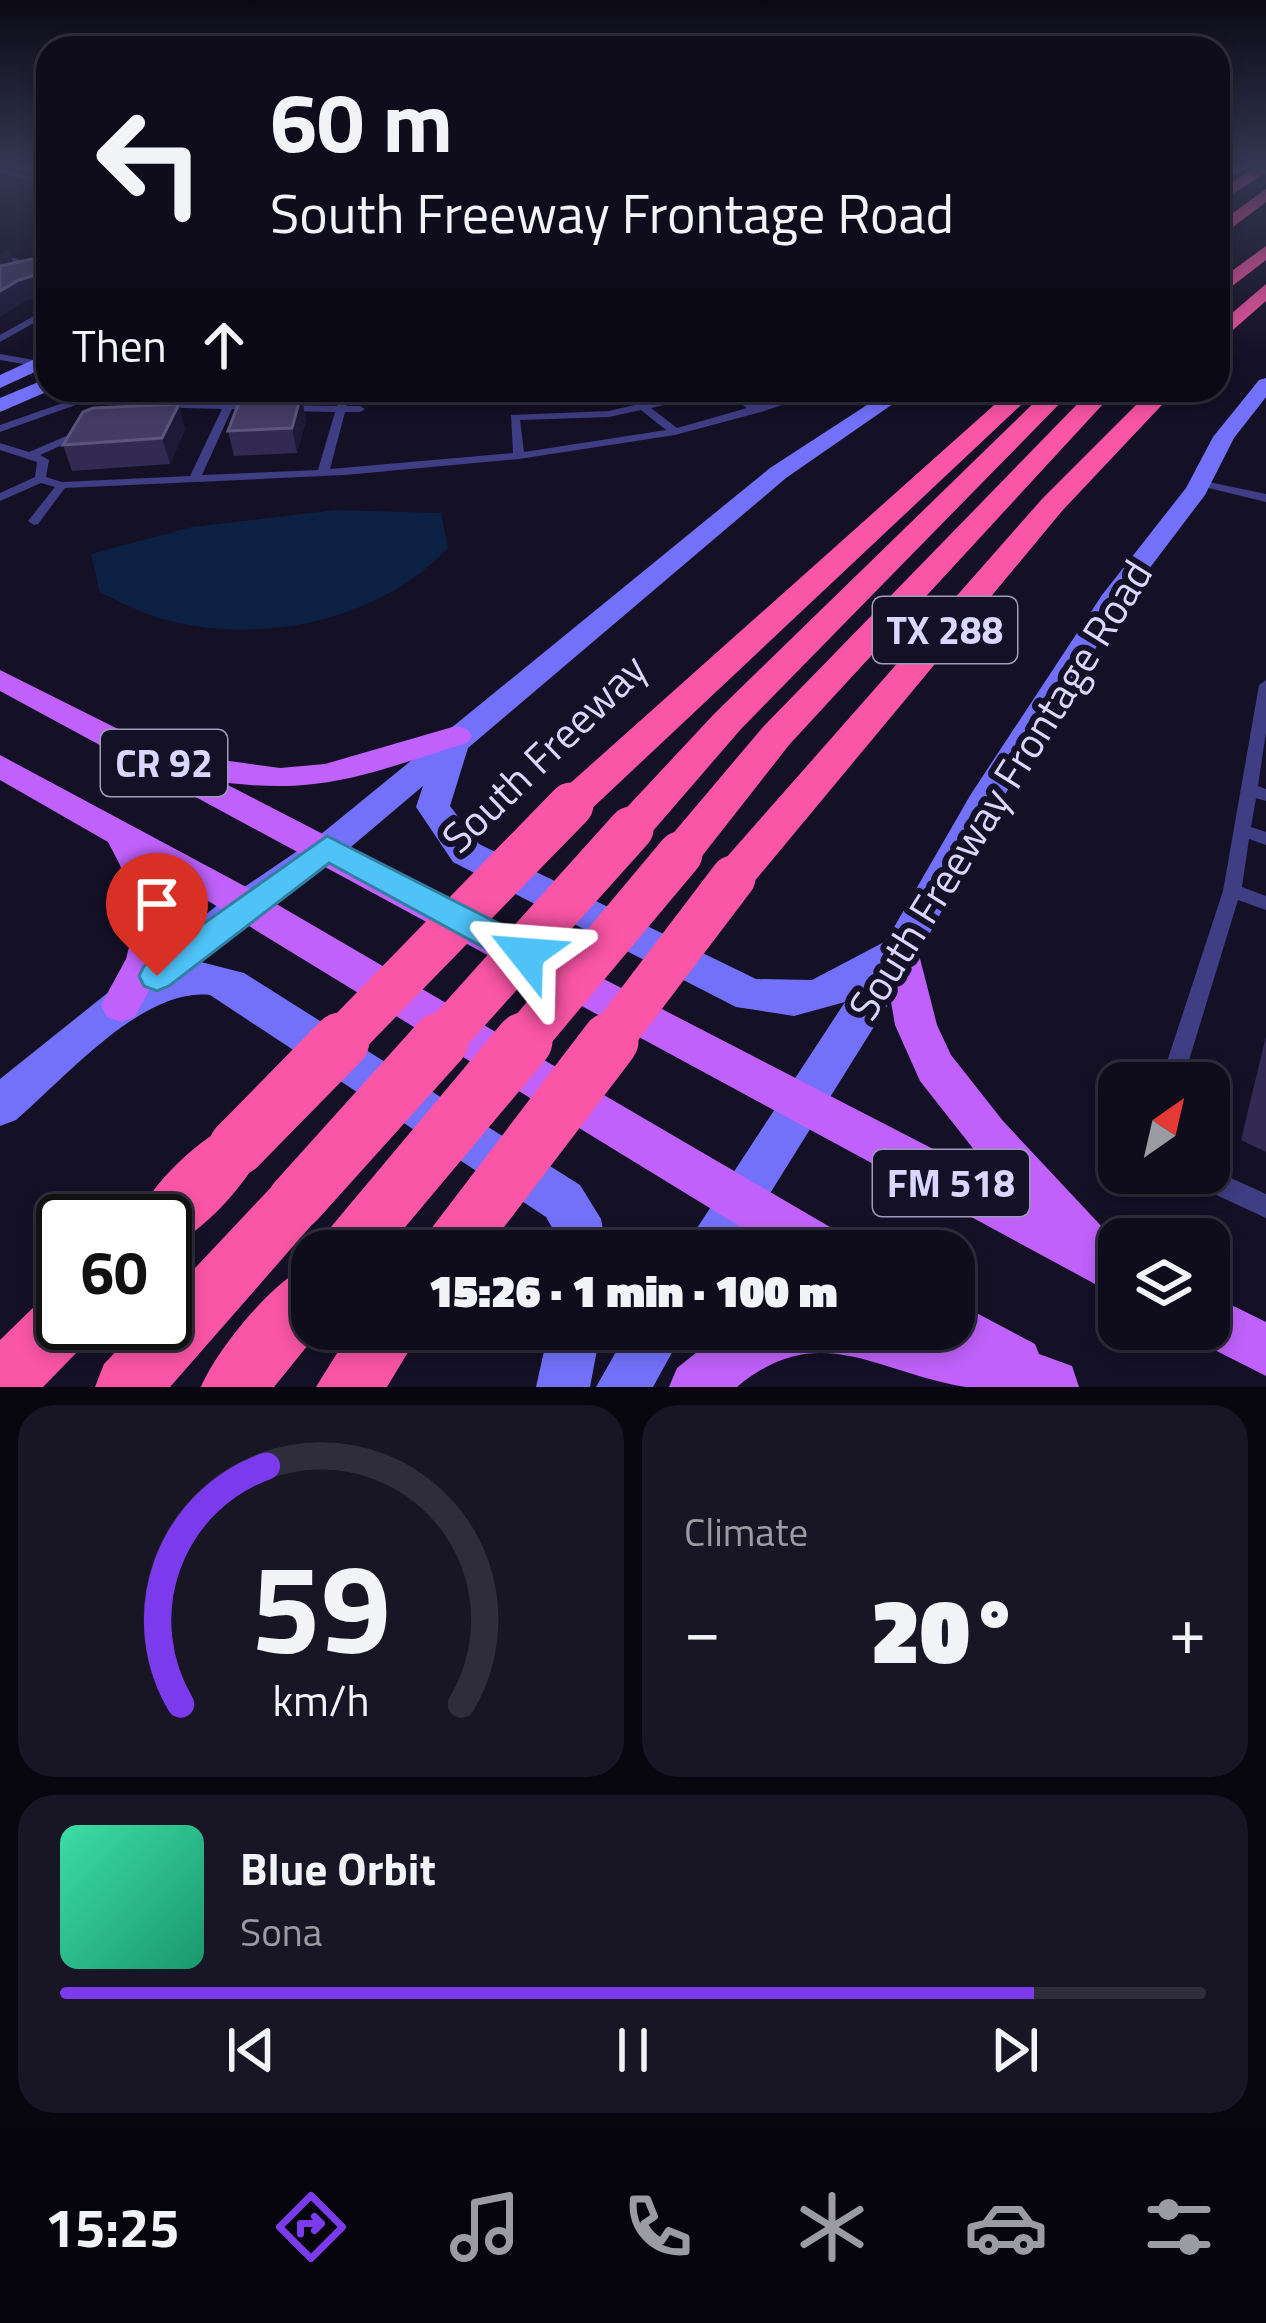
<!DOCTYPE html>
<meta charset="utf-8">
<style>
body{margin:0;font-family:"Titillium Web",sans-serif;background:#181525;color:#f1f3f6;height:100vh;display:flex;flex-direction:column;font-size:45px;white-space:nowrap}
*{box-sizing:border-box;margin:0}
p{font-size:39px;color:#9b9ba3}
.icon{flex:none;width:66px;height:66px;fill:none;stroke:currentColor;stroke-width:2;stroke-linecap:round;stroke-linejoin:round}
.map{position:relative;height:1387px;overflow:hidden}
.details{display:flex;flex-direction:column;gap:18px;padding:18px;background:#08070f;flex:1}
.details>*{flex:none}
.top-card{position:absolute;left:36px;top:36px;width:1194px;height:366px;border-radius:36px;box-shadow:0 6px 18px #0003,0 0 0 3px #2f2c3b;background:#0f0c1c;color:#f1f3f6;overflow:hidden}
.needle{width:78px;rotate:34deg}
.fabs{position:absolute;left:1098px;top:1062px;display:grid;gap:24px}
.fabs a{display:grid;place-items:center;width:132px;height:132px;border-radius:24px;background:#0f0c1c;box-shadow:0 6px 18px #0003,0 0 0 3px #2f2c3b;font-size:60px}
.speed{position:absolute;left:36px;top:1194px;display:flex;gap:24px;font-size:60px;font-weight:700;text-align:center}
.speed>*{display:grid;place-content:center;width:156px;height:156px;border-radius:50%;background:#0f0c1c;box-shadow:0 6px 18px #0003,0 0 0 3px #2f2c3b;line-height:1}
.speed .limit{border:6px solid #111;border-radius:18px;background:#fff;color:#111}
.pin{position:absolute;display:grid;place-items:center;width:102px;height:102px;color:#fff;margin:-123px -51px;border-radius:50% 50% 50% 0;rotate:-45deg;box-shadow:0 0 12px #0007}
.pin .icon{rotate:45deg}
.me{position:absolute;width:132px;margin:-66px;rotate:298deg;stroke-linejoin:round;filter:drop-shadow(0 0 9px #0008)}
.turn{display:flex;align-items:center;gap:42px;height:252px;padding:0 36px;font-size:54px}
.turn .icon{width:156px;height:156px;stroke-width:2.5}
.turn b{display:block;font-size:84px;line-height:102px}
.then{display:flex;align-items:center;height:114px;padding:0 36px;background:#0003;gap:24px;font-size:45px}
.big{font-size:90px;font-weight:800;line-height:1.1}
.details .card{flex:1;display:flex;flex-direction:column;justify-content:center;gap:18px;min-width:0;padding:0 42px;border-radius:36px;background:#181525}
.details .dial{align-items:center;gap:0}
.dial svg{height:312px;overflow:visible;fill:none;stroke:#2f2c3b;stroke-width:7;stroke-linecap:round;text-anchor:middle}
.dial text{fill:#f1f3f6;stroke:none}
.song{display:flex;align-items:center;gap:36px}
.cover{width:144px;height:144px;border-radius:18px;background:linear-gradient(135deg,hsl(160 70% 55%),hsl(160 70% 35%))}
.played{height:12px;border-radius:6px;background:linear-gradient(90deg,#7c3aed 85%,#2f2c3b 85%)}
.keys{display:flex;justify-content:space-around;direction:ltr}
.heat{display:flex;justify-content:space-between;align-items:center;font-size:66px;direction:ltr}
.details .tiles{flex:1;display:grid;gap:18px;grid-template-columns:1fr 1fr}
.card:last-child{grid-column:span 2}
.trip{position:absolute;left:291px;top:1230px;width:684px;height:120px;border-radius:36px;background:#0f0c1c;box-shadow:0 6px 18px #0003,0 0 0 3px #2f2c3b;font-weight:800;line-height:120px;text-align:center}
.tab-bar{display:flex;height:192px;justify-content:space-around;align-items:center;background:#06050b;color:#9b9ba3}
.tab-bar .icon{width:84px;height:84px}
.tab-bar .active{color:#7c3aed}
.tab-bar b{font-size:54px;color:#f1f3f6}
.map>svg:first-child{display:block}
.water{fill:#0c2043}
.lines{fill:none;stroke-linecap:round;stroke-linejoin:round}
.stream{stroke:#0c2043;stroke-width:3}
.lane{fill:#3f3d83;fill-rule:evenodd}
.secondary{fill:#7371fa;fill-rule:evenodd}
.primary{fill:#bf61fa;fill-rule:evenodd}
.highway{fill:#fa55a6;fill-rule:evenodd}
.highway-bridge-far1{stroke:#fa55a6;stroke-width:45}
.highway-bridge{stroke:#fa55a6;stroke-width:57}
.wall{fill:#322a53}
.shaded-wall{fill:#1e1839}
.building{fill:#443c65;stroke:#5b547d;stroke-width:3}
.route{fill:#4fc3f7;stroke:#337fa1;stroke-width:3}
.labels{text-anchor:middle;stroke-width:12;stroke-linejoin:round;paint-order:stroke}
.shield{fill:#141026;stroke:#9f9bbd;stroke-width:3}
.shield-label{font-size:39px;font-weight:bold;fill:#dad6fe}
.street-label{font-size:42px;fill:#dad6fe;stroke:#141026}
</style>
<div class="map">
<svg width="1266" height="1387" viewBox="0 0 1266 1387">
<rect width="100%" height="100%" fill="#141026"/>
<!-- water -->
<path class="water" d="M 336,510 L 441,513 L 448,548 C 379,621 264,644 170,621 C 146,616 122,602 100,593 L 91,554 L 192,527 Z"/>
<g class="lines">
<!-- stream -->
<path class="stream" d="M 1218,170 L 1266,174"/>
<!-- lane -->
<path class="lane" d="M 0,169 L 48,180 L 48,184 L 0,173 Z
M 0,254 L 48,268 L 48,272 L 0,258 Z
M 48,308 L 48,315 L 0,342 L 0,335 Z
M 0,354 L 40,361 L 45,364 L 40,367 L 0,360 Z
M 341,390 L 351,390 L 347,406 L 360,406 L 365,409 L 360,412 L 345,412 L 330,469 L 513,453 L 511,415 L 609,411 L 635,405 L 620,393 L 530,400 L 414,393 L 409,390 L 530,394 L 582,390 L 629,390 L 645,403 L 704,390 L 733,390 L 756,405 L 809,390 L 825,390 L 761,412 L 675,435 L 519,459 L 345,475 L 65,488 L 38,524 L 34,525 L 28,521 L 55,487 L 41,483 L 0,501 L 0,493 L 35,477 L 37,462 L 0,450 L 0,443 L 29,452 L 85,428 L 89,429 L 89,433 L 40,455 L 49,460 L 46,477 L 62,482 L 190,476 L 222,409 L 149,407 L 95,398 L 0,432 L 0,425 L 94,392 L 149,401 L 259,405 L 260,407 L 255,410 L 232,409 L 202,475 L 318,470 L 335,412 L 285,411 L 280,408 L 285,405 L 337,406 ZM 722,391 L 747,408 L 677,428 L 651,408 ZM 641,410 L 666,430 L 524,452 L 520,420 L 609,417 Z
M 1200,480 L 1266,494 L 1266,502 L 1196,485 L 1194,483 Z
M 1266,680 L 1266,732 L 1258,786 L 1266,789 L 1266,801 L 1256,798 L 1251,827 L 1266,832 L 1266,845 L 1249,839 L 1242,887 L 1266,896 L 1266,910 L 1238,900 L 1182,1083 L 1160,1083 L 1223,891 L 1259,685 Z
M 1209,1168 L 1266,1194 L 1266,1218 L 1186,1181 L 1182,1173 L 1209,1173 Z"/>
<!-- secondary -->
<path class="secondary" d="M 1232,168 L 1246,168 L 1218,186 L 1218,176 Z
M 48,353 L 48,366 L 0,388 L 0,375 Z
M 48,378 L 51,390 L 0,412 L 0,398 Z
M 1266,378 L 1266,397 L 1234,438 L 1205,495 L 1127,598 L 999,804 L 915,961 L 734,1251 L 682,1251 L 845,1002 L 794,1016 L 736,1007 L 453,862 L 416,807 L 423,786 L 339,857 L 201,962 L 244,973 L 580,1185 L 601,1219 L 607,1251 L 559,1251 L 559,1240 L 546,1217 L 210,995 C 143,987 65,1078 16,1120 L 0,1126 L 0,1079 L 215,907 L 315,839 L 770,468 L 890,390 L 913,390 L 786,478 L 468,748 L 450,806 L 479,844 L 756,979 L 812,980 L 886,941 L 971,794 L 1102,595 L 1186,488 L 1213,437 L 1259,380 Z
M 549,1329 L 601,1329 L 590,1387 L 536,1387 Z
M 629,1329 L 685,1329 L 653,1387 L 596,1387 Z"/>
<!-- primary -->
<path class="primary" d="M 0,670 L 176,758 L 186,755 L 280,768 L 325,764 L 456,726 L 467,729 L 472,736 L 467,743 C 372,772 323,796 222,782 L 1001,1184 L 920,1081 L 895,1025 L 882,950 L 887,939 L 901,935 L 915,939 L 937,1025 L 951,1055 L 1003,1121 L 1119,1245 L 1119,1297 L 0,691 Z
M 0,755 L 261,895 L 842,1234 L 849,1251 L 780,1251 L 159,871 C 184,927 162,967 135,1017 L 121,1022 L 107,1017 L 101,1005 L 126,959 L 135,923 L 120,865 L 108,842 L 0,780 Z
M 1209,1294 L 1266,1322 L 1266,1376 L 1191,1338 L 1187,1329 L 1209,1329 Z
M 954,1301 L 1035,1344 L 1039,1354 L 1072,1366 L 1079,1387 C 1043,1387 1002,1387 966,1387 C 877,1373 819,1318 737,1387 L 669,1387 L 677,1368 L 726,1329 L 954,1329 Z"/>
<!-- highway -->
<path class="highway" d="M 1254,168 L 1266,168 L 1266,173 L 1218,203 L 1218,191 Z
M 1266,189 L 1266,202 L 1218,238 L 1218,224 Z
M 1266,246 L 1266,260 L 1218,297 L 1218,281 Z
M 1266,284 L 1266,301 L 1218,343 L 1218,325 Z
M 1011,390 L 1037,390 L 585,815 L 557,815 L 551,805 L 557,795 Z
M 1047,390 L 1073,390 L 741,729 L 646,839 L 631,844 L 616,839 L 610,829 L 616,819 L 715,713 Z
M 1091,390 L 1116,390 L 789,745 L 695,865 L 680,869 L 665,865 L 659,854 L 665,843 L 763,727 Z
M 1151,390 L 1176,390 L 1062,511 L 748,889 L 733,894 L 718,889 L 711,878 L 718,867 L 1042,499 Z
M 237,1122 L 256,1129 L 264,1147 C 248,1183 202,1234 165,1249 L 165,1221 L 135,1221 C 151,1184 200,1136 237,1122 Z
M 296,1174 L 316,1182 L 324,1201 L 316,1220 L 170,1387 L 95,1387 L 104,1364 L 143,1323 L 165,1323 L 165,1300 L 276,1182 Z
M 312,1263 L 312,1329 L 321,1329 L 274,1387 L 201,1387 C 217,1349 274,1279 312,1263 Z
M 63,1291 L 63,1323 L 93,1323 L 85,1344 L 43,1387 L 0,1387 L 0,1340 L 41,1300 Z
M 352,1329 L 422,1329 L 387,1387 L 316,1387 Z"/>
<!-- highway-bridge-far1 -->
<path class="highway-bridge-far1" d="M 338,1044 L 571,805
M 438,1044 L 631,829
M 521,1044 L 680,854
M 607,1044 L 733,878"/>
<!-- highway-bridge -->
<path class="highway-bridge" d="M 237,1147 L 341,1041
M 296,1201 L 440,1041
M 353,1245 L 524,1041
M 450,1251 L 610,1041"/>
</g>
<!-- wall -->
<path class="wall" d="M 16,168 L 48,168 L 48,175 Z
M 301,395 L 306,420 L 297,453 L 234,456 L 228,431 Z
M 185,429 L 170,464 L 72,471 L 63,445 Z
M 1266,1036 L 1266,1152 L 1241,1140 Z"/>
<!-- shaded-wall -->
<path class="shaded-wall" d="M 9,250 L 16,271 L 0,276 L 0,253 Z
M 48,271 L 48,294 L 26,301 L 0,317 L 0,291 L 19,280 Z
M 301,395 L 306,420 L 297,453 L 292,428 Z
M 179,404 L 185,429 L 170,464 L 162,438 Z"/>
<!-- building -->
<path class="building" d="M 37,258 L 48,261 L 48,271 L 19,280 L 0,291 L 0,266 Z
M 301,395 L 292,428 L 228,431 L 241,397 Z
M 179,404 L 162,438 L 63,445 L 83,412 L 93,408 Z"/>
<!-- sky -->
<linearGradient id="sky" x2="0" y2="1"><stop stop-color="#0b0915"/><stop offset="0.46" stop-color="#343752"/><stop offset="1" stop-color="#343752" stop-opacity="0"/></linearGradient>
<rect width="1266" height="362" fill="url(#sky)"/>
<!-- route -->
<path class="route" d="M 327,836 L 539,944 L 544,954 L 539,964 L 514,964 L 329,863 L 169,986 L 157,991 L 144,986 L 139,976 L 144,966 Z"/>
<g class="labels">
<!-- shield labels -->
<g class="shield">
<rect x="873" y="597" width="144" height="66" rx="9"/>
<rect x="101" y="730" width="126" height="66" rx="9"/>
<rect x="873" y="1150" width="156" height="66" rx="9"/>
</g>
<g class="shield-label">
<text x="945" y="644">TX 288</text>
<text x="164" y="777">CR 92</text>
<text x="951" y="1197">FM 518</text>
</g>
<!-- street labels -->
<g class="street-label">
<text transform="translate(544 753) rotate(-44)" y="15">South Freeway</text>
<text transform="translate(1000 790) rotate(-58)" y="15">South Freeway Frontage Road</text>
</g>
</g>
</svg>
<div class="fabs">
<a><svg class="needle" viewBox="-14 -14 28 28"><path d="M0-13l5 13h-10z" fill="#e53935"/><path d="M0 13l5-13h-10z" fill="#9b9ba3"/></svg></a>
<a><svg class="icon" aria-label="layers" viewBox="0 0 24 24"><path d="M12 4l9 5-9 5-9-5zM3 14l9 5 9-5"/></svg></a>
</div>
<div class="speed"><div class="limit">60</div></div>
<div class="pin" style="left:157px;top:976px;background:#d93025"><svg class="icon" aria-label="arrive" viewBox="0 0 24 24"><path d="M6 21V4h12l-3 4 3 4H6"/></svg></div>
<svg class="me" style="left:526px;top:954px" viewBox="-20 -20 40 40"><path d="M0-17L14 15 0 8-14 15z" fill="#4fc3f7" stroke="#fff" stroke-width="4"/></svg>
<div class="trip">15:26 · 1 min · 100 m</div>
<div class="top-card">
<div class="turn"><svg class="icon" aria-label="left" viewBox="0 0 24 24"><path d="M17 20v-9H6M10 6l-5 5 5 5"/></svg><div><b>60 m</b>South Freeway Frontage Road</div></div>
<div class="then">Then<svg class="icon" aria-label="ahead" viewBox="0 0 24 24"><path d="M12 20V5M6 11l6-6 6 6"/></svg></div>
</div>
</div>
<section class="details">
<div class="tiles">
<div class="card dial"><svg viewBox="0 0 100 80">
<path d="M14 69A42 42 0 1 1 86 69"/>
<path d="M14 69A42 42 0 0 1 36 8" stroke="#7c3aed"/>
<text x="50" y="56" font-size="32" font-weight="700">59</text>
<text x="50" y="72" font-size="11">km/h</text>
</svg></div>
<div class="card"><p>Climate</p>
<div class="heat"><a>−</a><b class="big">20°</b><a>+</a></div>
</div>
<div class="card">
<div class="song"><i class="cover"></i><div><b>Blue Orbit</b><p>Sona</p></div></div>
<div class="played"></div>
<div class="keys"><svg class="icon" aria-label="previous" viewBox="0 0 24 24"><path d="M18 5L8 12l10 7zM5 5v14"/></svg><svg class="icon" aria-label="pause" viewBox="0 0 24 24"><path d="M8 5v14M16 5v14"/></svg><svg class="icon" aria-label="next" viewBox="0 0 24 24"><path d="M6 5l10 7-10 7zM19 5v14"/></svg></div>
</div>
</div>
</section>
<nav class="tab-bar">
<b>15:25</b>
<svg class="icon active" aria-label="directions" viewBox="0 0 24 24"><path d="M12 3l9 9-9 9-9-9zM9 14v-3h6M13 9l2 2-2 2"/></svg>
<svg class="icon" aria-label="music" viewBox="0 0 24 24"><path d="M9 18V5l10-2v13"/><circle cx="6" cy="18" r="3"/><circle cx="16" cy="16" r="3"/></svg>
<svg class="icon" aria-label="phone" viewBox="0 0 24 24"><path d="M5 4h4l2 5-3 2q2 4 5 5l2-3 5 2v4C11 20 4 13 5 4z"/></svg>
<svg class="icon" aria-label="climate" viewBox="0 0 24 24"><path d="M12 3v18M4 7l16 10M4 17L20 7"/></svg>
<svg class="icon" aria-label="car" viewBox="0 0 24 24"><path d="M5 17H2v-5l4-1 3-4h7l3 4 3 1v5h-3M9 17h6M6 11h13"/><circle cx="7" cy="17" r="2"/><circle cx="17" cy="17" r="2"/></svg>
<svg class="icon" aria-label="filters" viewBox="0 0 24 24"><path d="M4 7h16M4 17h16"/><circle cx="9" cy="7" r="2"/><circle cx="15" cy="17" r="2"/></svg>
</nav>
